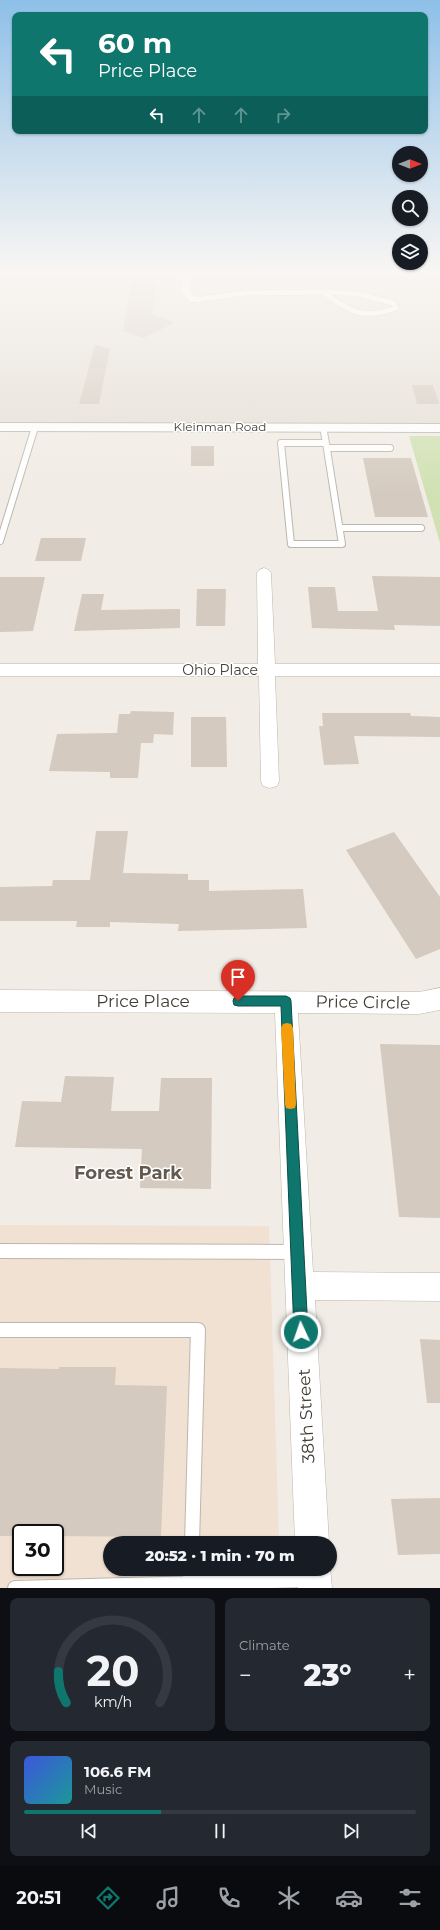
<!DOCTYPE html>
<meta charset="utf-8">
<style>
body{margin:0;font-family:Montserrat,sans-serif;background:#242831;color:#f1f3f6;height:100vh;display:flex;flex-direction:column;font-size:15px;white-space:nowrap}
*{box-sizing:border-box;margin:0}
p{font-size:13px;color:#9ea1a6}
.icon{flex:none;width:22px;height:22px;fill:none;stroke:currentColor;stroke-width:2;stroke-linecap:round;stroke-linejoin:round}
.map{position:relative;height:1588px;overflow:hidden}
.sheet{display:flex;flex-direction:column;gap:10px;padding:10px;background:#0d0f14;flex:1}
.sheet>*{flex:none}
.top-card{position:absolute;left:12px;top:12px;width:416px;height:122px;border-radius:8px;box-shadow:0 1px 3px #0004;background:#0f766e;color:#fff;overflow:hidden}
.needle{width:26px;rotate:90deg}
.controls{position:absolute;left:392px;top:146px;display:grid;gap:8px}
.controls a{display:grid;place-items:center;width:36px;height:36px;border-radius:50%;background:#171b24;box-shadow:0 1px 3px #0004;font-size:20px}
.speed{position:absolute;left:12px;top:1524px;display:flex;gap:8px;font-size:20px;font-weight:700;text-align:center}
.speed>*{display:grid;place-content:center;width:52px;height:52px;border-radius:50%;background:#171b24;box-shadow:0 1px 3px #0004;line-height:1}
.speed .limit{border:2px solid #111;border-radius:6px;background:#fff;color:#111}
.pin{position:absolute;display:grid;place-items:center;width:34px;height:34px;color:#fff;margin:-41px -17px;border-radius:50% 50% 50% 0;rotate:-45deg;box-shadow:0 0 4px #0007}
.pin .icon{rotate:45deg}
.me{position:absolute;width:44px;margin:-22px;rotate:357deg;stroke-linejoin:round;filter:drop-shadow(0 0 3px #0008)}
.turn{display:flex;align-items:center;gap:14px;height:84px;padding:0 20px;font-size:18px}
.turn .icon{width:52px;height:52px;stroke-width:2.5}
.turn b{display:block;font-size:28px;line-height:34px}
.lanes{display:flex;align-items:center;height:38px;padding:0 20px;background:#0003;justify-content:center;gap:20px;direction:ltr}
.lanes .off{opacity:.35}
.big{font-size:30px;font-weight:800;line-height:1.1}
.sheet .tile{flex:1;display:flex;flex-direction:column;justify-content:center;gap:6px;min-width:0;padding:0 14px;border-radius:8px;background:#242831}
.sheet .dial{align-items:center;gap:0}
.dial svg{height:104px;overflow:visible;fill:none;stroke:#363941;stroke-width:7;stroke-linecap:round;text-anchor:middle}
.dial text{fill:#f1f3f6;stroke:none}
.song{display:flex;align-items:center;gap:12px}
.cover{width:48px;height:48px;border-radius:6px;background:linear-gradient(135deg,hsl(230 70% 55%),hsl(180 70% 35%))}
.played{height:4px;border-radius:2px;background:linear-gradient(90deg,#0f766e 35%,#363941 35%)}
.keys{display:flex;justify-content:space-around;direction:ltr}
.heat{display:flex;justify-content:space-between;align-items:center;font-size:22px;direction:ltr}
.sheet .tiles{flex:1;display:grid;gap:10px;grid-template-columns:1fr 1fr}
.tile:last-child{grid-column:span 2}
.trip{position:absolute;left:103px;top:1536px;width:234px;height:40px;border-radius:20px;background:#171b24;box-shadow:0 1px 3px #0004;font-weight:800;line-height:40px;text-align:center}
.dock{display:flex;height:64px;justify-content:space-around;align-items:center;background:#090b0e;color:#9ea1a6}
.dock .icon{width:28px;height:28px}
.dock .selected{color:#0f766e}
.dock b{font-size:18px;color:#f1f3f6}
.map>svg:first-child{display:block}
.residential{fill:#e4ded4}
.commercial{fill:#f1e1d2;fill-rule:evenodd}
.green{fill:#d0e1b2}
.building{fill:#d4cabf}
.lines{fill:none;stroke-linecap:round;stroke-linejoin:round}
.service-far2-casing{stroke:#beb6ac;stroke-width:6}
.service-far1-casing{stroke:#beb6ac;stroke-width:8}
.service-casing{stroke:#beb6ac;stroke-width:16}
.minor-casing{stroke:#beb6ac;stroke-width:1}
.tertiary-casing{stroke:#beb6ac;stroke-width:2}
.service-far2{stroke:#fff;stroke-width:5}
.service-far1{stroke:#fff;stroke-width:6}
.service{stroke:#fff;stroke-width:14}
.minor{fill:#fff;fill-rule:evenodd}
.tertiary{fill:#fff;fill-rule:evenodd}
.route{fill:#0f766e;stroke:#0a4d48}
.slow{fill:#f59e0b}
.labels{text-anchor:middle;stroke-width:3;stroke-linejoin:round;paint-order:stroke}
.far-street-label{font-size:12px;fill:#423c35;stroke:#fff}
.street-label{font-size:14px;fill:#423c35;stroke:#fff}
.near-street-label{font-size:17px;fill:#423c35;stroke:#fff}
.near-neighbourhood-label{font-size:18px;font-weight:bold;fill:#64594e;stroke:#fff}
</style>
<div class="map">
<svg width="440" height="1588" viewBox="0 0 440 1588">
<rect width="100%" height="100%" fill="#f1ece5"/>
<!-- residential -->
<path class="residential" d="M 0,273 L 440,273 L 440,425 L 0,425 Z"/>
<!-- commercial -->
<path class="commercial" d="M 0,1225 L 269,1226 L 279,1543 L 110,1543 L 110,1569 L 280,1569 L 281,1588 L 0,1588 ZM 21,1533 L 55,1533 L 55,1567 L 21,1567 Z"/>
<!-- green -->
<path class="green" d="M 409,436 L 440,436 L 440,543 Z"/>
<!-- building -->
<path class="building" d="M 133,273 L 156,273 L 152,314 L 175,323 L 143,338 L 123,331 Z
M 95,345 L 110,349 L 99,404 L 79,404 Z
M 412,385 L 433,385 L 439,404 L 417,404 Z
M 191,446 L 214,446 L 214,466 L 191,466 Z
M 363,458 L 411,458 L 428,517 L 375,517 Z
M 41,538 L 86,538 L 81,561 L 35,561 Z
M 372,576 L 440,577 L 440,626 L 394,625 L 395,630 L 312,628 L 308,587 L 335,587 L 338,611 L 378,611 Z
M 0,577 L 45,577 L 33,631 L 0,632 Z
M 197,589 L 226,589 L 225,626 L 196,626 Z
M 82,594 L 104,594 L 101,610 L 180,609 L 180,628 L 74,631 Z
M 131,711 L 174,712 L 173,735 L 154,734 L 153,743 L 141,743 L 138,778 L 110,778 L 110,772 L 49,771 L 57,734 L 117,733 L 119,714 L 130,714 Z
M 322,713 L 410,713 L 411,716 L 440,717 L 440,737 L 354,736 L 359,764 L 324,765 L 319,726 L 323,726 Z
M 191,717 L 226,717 L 227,767 L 191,767 Z
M 96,831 L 128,831 L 123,873 L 188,874 L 188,880 L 209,880 L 209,891 L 303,889 L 307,928 L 178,931 L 179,924 L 110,922 L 110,927 L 76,927 L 77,921 L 0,921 L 0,887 L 52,886 L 53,880 L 90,880 Z
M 394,832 L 440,897 L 440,949 L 416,959 L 346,850 Z
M 380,1044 L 440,1045 L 440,1218 L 399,1217 Z
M 65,1076 L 114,1077 L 111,1111 L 159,1111 L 161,1078 L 212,1078 L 211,1189 L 140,1188 L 142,1149 L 15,1147 L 22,1101 L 61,1102 Z
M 420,1339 L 440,1340 L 440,1403 L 427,1403 Z
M 59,1367 L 116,1367 L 115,1385 L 167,1386 L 161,1537 L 55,1536 L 55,1533 L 21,1533 L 21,1536 L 0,1536 L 0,1368 L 59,1369 Z
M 440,1498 L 440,1554 L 398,1555 L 391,1499 Z"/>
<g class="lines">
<defs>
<path id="service-far2" d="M 323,292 L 358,294 L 393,303 L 396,308 C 363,320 350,312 323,292 Z
M 194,300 L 245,293 L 323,292"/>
<path id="service-far1" d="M 323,427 L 326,443
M 281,443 L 326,443 L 342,544 L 291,544 Z
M 327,448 L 390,448
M 340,528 L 421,528
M 0,541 L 35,427"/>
<path id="service" d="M 0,1251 L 296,1252
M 0,1330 L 198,1330 L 192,1543
M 189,1587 L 191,1569
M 15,1588 L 309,1580"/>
<path id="minor" d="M 182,273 L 192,273 L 191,292 L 199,300 L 197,302 L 191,302 L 181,293 Z
M 264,568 L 269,570 L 271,573 L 275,664 L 440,664 L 440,676 L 275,676 L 279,781 L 277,786 L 270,788 L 263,786 L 261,781 L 259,676 L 0,676 L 0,664 L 258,664 L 257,573 L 259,570 Z
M 440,988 L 440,1010 L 419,1014 L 298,1013 L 313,1272 L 440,1273 L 440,1301 L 315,1300 L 329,1543 L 295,1543 L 275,1013 L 0,1012 L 0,990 L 419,992 Z
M 330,1567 L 332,1588 L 298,1588 L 297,1569 L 330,1569 Z"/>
<path id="tertiary" d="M 0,423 L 440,424 L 440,432 L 0,431 Z"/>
</defs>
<!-- service-far2 casing -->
<use href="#service-far2" class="service-far2-casing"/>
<!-- service-far1 casing -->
<use href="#service-far1" class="service-far1-casing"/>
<!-- service casing -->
<use href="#service" class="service-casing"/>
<!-- minor casing -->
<use href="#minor" class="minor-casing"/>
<!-- tertiary casing -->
<use href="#tertiary" class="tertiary-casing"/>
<!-- service-far2 -->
<use href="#service-far2" class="service-far2"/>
<!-- service-far1 -->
<use href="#service-far1" class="service-far1"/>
<!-- service -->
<use href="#service" class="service"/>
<!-- minor -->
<use href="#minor" class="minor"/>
<!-- tertiary -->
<use href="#tertiary" class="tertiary"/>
</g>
<!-- sky -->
<linearGradient id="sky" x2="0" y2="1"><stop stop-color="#8ec0e8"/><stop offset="0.55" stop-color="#f9f6f3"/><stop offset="1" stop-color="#f9f6f3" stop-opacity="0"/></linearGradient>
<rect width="440" height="495" fill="url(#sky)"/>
<!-- route -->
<path class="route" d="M 238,996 L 286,996 L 290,998 L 291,1001 L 308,1332 L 306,1337 L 301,1339 L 296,1337 L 294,1332 L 281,1006 L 238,1006 L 234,1005 L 233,1001 L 234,998 Z"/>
<!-- slow -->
<path class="slow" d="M 287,1023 L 291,1024 L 293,1028 L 296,1104 L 295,1108 L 290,1109 L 286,1108 L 285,1104 L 281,1028 L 283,1024 Z"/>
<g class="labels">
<!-- far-street labels -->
<g class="far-street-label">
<text x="220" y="431">Kleinman Road</text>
</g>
<!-- street labels -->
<g class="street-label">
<text x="220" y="675">Ohio Place</text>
</g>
<!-- near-street labels -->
<g class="near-street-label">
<text x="143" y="1007">Price Place</text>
<text transform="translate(363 1002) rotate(1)" y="6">Price Circle</text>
<text transform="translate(306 1416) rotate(-93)" y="6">38th Street</text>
</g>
<!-- near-neighbourhood labels -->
<g class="near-neighbourhood-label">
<text x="128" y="1179">Forest Park</text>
</g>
</g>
</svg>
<div class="controls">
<a><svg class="needle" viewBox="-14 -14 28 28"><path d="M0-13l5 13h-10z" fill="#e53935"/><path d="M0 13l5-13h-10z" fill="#9ea1a6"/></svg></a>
<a><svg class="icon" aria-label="search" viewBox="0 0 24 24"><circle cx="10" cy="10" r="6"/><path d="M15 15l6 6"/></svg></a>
<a><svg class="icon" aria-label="layers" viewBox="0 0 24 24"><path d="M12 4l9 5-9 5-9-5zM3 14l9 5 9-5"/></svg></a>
</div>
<div class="speed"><div class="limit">30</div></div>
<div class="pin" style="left:238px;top:1001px;background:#d93025"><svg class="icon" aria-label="arrive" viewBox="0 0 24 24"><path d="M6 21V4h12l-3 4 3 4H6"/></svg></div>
<svg class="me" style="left:301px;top:1332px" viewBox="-20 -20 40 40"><circle r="17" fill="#0f766e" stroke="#fff" stroke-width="3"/><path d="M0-11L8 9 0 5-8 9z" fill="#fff"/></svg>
<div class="trip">20:52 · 1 min · 70 m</div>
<div class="top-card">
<div class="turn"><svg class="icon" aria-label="left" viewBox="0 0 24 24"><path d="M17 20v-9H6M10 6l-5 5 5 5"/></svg><div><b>60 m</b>Price Place</div></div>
<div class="lanes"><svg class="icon" aria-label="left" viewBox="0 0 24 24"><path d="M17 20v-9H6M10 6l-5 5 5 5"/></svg><svg class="icon off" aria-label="ahead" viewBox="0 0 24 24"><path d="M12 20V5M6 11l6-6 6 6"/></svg><svg class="icon off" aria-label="ahead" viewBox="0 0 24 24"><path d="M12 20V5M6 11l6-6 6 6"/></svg><svg class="icon off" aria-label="right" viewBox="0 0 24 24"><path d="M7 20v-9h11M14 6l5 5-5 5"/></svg></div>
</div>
</div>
<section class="sheet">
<div class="tiles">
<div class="tile dial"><svg viewBox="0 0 100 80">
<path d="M14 69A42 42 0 1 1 86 69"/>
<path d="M14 69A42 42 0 0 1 8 45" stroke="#0f766e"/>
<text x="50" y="56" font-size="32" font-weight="700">20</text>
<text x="50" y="72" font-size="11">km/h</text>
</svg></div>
<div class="tile"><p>Climate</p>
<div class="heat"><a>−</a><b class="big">23°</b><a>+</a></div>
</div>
<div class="tile">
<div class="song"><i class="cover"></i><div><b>106.6 FM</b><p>Music</p></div></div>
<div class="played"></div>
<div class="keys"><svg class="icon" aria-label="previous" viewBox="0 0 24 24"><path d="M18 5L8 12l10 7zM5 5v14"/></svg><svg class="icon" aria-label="pause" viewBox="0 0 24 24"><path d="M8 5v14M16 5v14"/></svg><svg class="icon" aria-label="next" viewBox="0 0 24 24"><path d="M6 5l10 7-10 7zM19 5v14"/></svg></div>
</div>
</div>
</section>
<nav class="dock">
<b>20:51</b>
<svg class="icon selected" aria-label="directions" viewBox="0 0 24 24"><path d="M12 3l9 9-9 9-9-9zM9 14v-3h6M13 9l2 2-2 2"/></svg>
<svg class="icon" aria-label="music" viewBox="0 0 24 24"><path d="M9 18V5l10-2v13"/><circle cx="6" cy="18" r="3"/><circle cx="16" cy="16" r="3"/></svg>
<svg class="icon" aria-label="phone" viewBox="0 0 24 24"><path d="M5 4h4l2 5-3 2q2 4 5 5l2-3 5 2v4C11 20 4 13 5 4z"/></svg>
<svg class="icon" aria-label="climate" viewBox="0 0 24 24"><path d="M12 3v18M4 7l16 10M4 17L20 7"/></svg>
<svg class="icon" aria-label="car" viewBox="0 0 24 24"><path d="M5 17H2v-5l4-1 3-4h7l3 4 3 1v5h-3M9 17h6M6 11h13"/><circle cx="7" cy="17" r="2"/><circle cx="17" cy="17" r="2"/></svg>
<svg class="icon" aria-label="filters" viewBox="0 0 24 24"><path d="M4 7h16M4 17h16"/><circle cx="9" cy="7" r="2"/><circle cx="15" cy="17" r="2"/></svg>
</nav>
